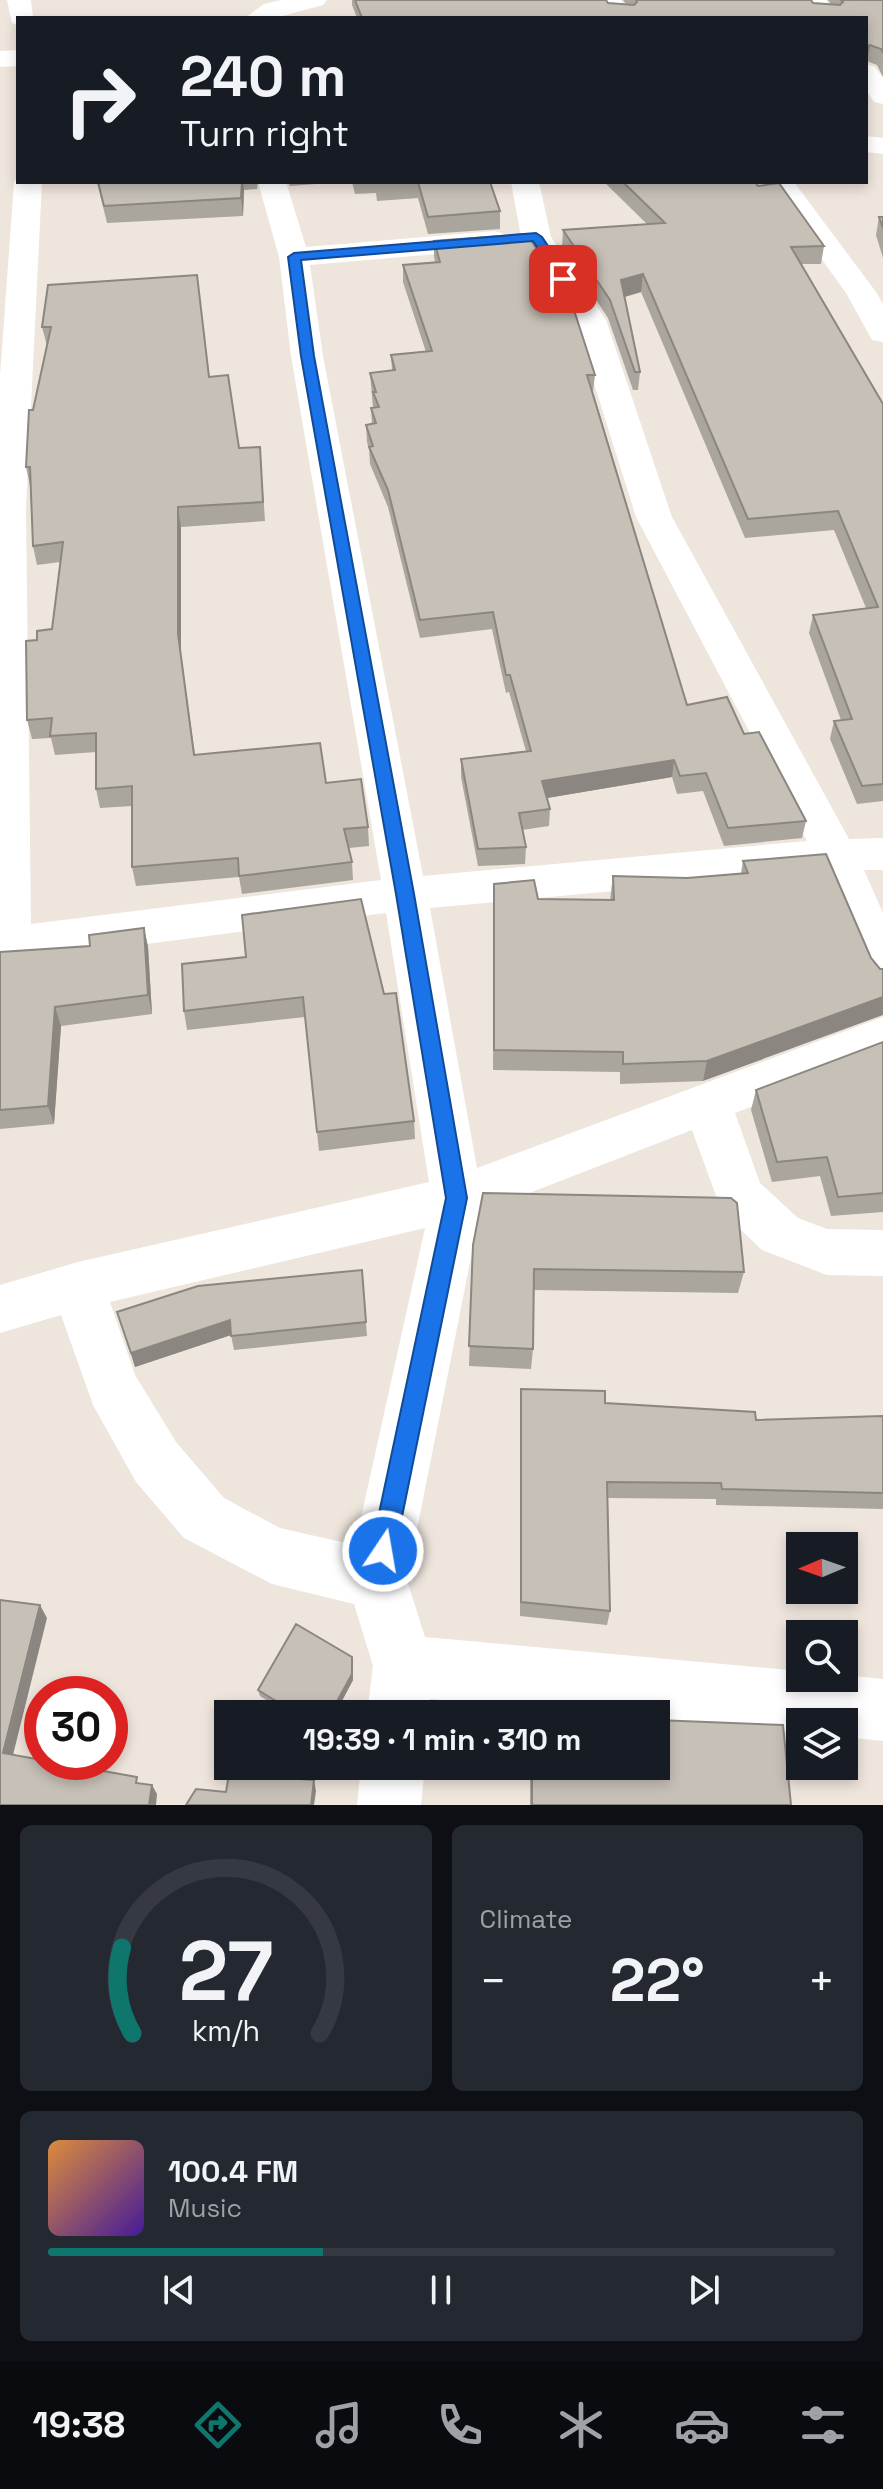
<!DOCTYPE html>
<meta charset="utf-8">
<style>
body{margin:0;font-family:"Space Grotesk",sans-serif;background:#242831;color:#f1f3f6;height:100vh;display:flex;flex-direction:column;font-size:30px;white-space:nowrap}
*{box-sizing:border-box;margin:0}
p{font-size:26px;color:#9ea1a6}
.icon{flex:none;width:44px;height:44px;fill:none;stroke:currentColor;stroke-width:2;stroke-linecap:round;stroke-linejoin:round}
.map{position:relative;height:1805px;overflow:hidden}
.side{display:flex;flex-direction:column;gap:20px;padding:20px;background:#0d0f14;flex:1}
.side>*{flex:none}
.hud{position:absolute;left:16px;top:16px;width:852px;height:168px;border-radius:0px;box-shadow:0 4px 12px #0003;background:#171b24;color:#f1f3f6;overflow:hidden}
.needle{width:52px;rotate:268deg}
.controls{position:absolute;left:786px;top:1532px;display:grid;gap:16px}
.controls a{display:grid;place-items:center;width:72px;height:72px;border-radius:0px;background:#171b24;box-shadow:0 4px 12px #0003;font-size:40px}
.speed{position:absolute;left:24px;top:1676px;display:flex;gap:16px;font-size:40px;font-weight:700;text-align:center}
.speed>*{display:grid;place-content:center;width:104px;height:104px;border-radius:50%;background:#171b24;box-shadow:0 4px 12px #0003;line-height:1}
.speed .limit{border:12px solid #d22;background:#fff;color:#111}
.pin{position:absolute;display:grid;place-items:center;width:68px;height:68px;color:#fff;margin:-34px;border-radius:16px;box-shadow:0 4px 12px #0006}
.me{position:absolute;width:88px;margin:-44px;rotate:12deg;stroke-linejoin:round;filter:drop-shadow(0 0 6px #0008)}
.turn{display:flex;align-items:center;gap:28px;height:168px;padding:0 32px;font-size:36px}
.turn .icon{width:104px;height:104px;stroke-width:2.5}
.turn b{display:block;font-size:56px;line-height:68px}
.big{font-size:60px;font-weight:700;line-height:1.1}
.side .tile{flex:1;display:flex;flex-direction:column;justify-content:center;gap:12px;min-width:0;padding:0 28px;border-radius:12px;background:#242831}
.side .dial{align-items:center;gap:0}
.dial svg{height:208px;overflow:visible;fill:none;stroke:#363941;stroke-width:7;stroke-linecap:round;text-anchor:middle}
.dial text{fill:#f1f3f6;stroke:none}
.song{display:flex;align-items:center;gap:24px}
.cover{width:96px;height:96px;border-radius:12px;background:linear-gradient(135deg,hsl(30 70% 55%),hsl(260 70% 35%))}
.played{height:8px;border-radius:4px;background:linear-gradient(90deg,#0f766e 35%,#363941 35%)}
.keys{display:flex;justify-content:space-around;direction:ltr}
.heat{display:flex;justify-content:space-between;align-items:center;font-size:44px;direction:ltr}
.side .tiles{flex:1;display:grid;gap:20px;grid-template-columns:1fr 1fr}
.tile:last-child{grid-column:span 2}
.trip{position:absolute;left:214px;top:1700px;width:456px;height:80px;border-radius:0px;background:#171b24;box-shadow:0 4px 12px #0003;font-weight:700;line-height:80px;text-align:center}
.menu{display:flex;height:128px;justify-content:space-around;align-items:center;background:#090b0e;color:#9ea1a6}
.menu .icon{width:56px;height:56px}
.menu .on{color:#0f766e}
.menu b{font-size:36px;color:#f1f3f6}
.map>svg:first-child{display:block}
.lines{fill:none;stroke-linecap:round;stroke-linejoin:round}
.minor{fill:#fff;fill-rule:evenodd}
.wall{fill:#aaa59d}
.shaded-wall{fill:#8b8680}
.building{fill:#c6c0b7;stroke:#8b8680;stroke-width:2}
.route{fill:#1a73e8;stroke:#114b97;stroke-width:2}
</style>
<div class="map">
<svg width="883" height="1805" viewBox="0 0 883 1805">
<rect width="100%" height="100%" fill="#eee5dc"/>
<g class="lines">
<!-- minor -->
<path class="minor" d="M 7,0 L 31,0 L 33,18 L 18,18 L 18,25 L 12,23 Z
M 281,0 L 327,0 L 323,5 L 275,18 L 245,18 L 264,4 Z
M 597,0 L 621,0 L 633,18 L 609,18 Z
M 802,0 L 826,0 L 837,18 L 813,18 Z
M 18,50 L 18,66 L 0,67 L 0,51 Z
M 866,64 L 875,67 L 883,78 L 883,104 L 874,102 L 866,90 Z
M 866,136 L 883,138 L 883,154 L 866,152 Z
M 18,176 L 18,182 L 42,182 L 26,509 L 31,924 L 381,880 L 291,356 L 279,257 L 258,182 L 286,182 L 306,247 L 495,231 L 505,234 L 510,240 L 505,246 L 495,249 L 310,265 L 323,356 L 423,876 L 807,841 L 636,517 L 574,320 L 521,237 L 511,182 L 539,182 L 551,237 L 606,320 L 672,517 L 849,839 L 883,838 L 883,870 L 864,870 L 883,913 L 883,983 L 867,978 L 822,872 L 430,908 L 477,1168 L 883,1017 L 883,1056 L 735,1113 L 760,1183 L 798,1218 L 827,1229 L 883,1230 L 883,1276 L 827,1275 L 762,1250 L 722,1212 L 692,1130 L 480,1212 L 407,1580 L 425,1637 L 800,1671 L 800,1678 L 844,1678 L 844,1675 L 883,1679 L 883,1741 L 844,1737 L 844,1722 L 800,1722 L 800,1733 L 656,1720 L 656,1714 L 592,1714 L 430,1699 L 429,1714 L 367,1714 L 373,1666 L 354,1604 L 272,1584 L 184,1538 L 136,1482 L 93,1405 L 61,1315 L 0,1333 L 0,1285 L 78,1262 L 429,1182 L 386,913 L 0,963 L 0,376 L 14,182 ZM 425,1228 L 355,1545 L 280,1528 L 224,1498 L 176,1442 L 135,1375 L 110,1302 Z
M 766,182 L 794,182 L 876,292 L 883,304 L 883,342 L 872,340 L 846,293 Z
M 361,1766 L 425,1766 L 421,1805 L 357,1805 Z"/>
</g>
<!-- wall -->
<path class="wall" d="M 352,0 L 606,0 L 608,3 L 626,4 L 623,0 L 811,0 L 813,3 L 831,4 L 828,0 L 883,0 L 883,77 L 877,65 L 867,61 L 866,68 L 866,18 L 357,18 L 352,5 Z
M 97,182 L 258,182 L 257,189 L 244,190 L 243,216 L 107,223 Z
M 288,182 L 341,182 L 290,186 Z
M 352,182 L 490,182 L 500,211 L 500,229 L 428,234 L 418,198 L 377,201 L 376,193 L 355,194 Z
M 604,182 L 755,182 L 758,186 L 824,246 L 821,264 L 801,264 L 883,404 L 883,801 L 857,804 L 830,739 L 834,721 L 841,720 L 809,633 L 813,615 L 866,608 L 834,530 L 745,538 L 641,292 L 625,297 L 640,372 L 638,390 L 633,390 L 608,318 L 562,248 L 563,230 L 647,224 Z
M 879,217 L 883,217 L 883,258 L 876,235 Z
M 434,241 L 595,375 L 593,392 L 687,705 L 744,734 L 806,821 L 802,838 L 724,846 L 703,791 L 677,794 L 672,777 L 547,798 L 550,809 L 549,826 L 522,830 L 526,847 L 525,864 L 478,866 L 461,777 L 461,759 L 526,751 L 509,692 L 506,693 L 492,629 L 420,638 L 388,507 L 370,464 L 369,449 L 367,442 L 366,425 L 372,424 L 371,408 L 373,408 L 370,373 L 392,370 L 391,355 L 426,352 L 403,282 L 403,265 L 435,262 L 434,257 Z
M 48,285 L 209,377 L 239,448 L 260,447 L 265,521 L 181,527 L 181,654 L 195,755 L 326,783 L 368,827 L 369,846 L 349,848 L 352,862 L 353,880 L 242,894 L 239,877 L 136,886 L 132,867 L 132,806 L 100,808 L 96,789 L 96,752 L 55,755 L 51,738 L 32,739 L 27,720 L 37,640 L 52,629 L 60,562 L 37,565 L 33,546 L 30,486 L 26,467 L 33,410 L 47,346 L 42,327 Z
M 826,854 L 703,1081 L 620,1084 L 620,1072 L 493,1070 L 494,884 L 538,899 L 610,900 L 613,876 L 687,878 L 741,873 L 743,861 Z
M 144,928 L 148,947 L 152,1014 L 61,1026 L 54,1124 L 0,1129 L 0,952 L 90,946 Z
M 182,964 L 384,994 L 414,1121 L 415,1139 L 319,1151 L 305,1017 L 187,1030 L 184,1011 Z
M 883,1042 L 883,1212 L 831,1216 L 820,1176 L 772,1182 L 751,1110 L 756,1090 Z
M 473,1245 L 744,1272 L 738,1293 L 534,1290 L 533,1349 L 531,1369 L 469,1366 Z
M 362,1270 L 367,1336 L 234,1350 L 231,1335 L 135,1367 L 117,1312 Z
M 521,1389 L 605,1403 L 756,1420 L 883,1416 L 883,1509 L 716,1505 L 716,1499 L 608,1498 L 610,1611 L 607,1625 L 520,1616 L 520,1406 Z
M 352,1657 L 353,1680 L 335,1714 L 288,1714 L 260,1696 L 258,1690 Z
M 530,1766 L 656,1766 L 791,1805 L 530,1805 Z"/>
<!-- shaded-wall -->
<path class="shaded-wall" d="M 870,45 L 867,61 L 866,62 L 866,47 Z
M 242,182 L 243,182 L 244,190 L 243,216 L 241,198 Z
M 643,274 L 641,292 L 620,298 L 621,280 Z
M 178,507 L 181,527 L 181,654 L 178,634 Z
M 674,760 L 672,777 L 541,799 L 542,781 Z
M 144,928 L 148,947 L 152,1014 L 148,995 Z
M 883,997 L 883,1015 L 703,1081 L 707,1061 Z
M 55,1007 L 61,1026 L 54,1124 L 48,1106 Z
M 230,1320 L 234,1334 L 135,1367 L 131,1353 Z
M 40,1605 L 47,1618 L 11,1763 L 3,1753 Z
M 352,1657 L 353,1680 L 335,1714 L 330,1714 Z
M 314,1780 L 316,1791 L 314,1805 L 311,1805 Z
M 152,1785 L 157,1794 L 156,1805 L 149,1805 Z"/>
<!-- building -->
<path class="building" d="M 355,0 L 606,0 L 608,3 L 634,5 L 637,2 L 636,0 L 811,0 L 813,3 L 840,5 L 843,2 L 841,0 L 883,0 L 883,53 L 881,49 L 870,45 L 866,47 L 866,67 L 866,18 L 362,18 Z
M 98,182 L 242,182 L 241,198 L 104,206 Z
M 418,182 L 490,182 L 500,211 L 428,217 Z
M 623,182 L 755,182 L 758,186 L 779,183 L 824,246 L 791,247 L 883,404 L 883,784 L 862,786 L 834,721 L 852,719 L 813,615 L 878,607 L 838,511 L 748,519 L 643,274 L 621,280 L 640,372 L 635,372 L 610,300 L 563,230 L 665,223 Z
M 879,217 L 883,217 L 883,228 Z
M 527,234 L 572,304 L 595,375 L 587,375 L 687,705 L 727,697 L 744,734 L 759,732 L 806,821 L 728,828 L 706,773 L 680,776 L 674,760 L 542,781 L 550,809 L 519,813 L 526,847 L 478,849 L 461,759 L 531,751 L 510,675 L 506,675 L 493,612 L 420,620 L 388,490 L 369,447 L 373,446 L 366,425 L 376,423 L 371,408 L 379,407 L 373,392 L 376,392 L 370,373 L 395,370 L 391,355 L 432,351 L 403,265 L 440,262 L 434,241 Z
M 197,275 L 209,377 L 228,375 L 239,448 L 260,447 L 263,502 L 178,507 L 178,634 L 194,755 L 320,743 L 326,783 L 361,779 L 368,827 L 344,829 L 352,862 L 239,876 L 238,858 L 132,867 L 132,786 L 96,789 L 96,733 L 50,736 L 52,718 L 27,720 L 26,641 L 37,640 L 37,631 L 52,629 L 63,542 L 33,546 L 30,467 L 26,467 L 29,410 L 33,410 L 51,327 L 42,327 L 48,285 Z
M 826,854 L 871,958 L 880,969 L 883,969 L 883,997 L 707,1061 L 623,1064 L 623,1052 L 494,1050 L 494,884 L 534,880 L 538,899 L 614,900 L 613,876 L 687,878 L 748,873 L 743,861 Z
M 361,899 L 384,994 L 396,993 L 414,1121 L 317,1132 L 303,997 L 184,1011 L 182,964 L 246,957 L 242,915 Z
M 144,928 L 148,995 L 55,1007 L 48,1106 L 0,1110 L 0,952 L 90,946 L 89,935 Z
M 883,1042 L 883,1193 L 838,1197 L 827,1157 L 777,1162 L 756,1090 Z
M 483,1193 L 731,1198 L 737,1203 L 744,1272 L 534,1269 L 533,1349 L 469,1346 L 473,1245 Z
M 362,1270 L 366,1322 L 231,1336 L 230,1320 L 131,1353 L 117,1312 L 198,1286 Z
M 521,1389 L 605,1391 L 605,1403 L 755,1412 L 756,1420 L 883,1416 L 883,1493 L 722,1489 L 721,1483 L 607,1482 L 610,1611 L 521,1602 Z
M 0,1600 L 40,1605 L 3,1753 L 42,1760 L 42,1762 L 53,1762 L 137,1777 L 136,1783 L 152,1785 L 149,1805 L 0,1805 Z
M 296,1624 L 352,1657 L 352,1674 L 330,1714 L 297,1714 L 258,1690 Z
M 656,1720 L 783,1725 L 791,1805 L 532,1805 L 532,1766 L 656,1766 Z
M 229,1774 L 314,1780 L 311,1805 L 186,1805 L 196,1789 L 226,1792 Z"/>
<!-- route -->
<path class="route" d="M 536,233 L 542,237 L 570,279 L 568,281 L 559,281 L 533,241 L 301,260 L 314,356 L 414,894 L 467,1198 L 395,1551 L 392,1559 L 383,1563 L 375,1559 L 371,1551 L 446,1198 L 396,894 L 301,356 L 288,257 L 294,253 Z"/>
</svg>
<div class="controls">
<a><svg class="needle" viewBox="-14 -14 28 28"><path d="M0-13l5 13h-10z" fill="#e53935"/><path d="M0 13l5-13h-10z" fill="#9ea1a6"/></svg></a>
<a><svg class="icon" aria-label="search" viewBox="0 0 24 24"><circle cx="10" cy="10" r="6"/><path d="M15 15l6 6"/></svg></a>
<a><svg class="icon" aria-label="layers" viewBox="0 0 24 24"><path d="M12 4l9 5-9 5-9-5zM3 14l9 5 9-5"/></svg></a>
</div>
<div class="speed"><div class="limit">30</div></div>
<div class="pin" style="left:563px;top:279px;background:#d93025"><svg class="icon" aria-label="arrive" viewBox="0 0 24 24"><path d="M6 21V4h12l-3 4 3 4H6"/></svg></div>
<svg class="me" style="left:383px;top:1551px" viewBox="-20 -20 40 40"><circle r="17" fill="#1a73e8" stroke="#fff" stroke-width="3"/><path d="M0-11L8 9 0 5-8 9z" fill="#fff"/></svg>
<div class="trip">19:39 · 1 min · 310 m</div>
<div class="hud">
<div class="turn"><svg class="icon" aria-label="right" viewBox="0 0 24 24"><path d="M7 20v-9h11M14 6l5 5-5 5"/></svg><div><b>240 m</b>Turn right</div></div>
</div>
</div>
<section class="side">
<div class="tiles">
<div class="tile dial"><svg viewBox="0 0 100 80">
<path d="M14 69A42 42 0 1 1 86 69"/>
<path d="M14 69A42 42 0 0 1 10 36" stroke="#0f766e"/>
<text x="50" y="56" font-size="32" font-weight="700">27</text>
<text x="50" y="72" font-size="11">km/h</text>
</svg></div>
<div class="tile"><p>Climate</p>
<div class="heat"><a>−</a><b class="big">22°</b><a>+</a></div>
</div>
<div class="tile">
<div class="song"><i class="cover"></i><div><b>100.4 FM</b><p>Music</p></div></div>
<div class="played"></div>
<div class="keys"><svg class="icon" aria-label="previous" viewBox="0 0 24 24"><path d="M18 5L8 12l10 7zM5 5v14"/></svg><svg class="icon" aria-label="pause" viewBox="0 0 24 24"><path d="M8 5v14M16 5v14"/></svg><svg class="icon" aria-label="next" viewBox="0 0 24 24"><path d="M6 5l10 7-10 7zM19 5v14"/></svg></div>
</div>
</div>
</section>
<nav class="menu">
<b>19:38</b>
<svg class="icon on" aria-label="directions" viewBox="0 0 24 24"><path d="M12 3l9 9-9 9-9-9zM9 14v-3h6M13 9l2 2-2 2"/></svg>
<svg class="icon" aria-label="music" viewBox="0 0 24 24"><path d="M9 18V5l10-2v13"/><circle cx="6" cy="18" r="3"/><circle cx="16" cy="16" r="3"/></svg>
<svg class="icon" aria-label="phone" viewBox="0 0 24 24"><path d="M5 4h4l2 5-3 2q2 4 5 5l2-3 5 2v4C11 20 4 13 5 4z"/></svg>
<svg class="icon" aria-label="climate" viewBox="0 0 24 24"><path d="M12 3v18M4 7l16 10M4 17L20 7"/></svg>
<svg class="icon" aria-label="car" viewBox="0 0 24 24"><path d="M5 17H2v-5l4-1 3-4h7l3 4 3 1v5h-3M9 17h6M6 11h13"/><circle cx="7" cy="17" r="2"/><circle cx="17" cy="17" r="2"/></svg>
<svg class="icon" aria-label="filters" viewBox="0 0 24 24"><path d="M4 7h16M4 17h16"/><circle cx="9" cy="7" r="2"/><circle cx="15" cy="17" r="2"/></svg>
</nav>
